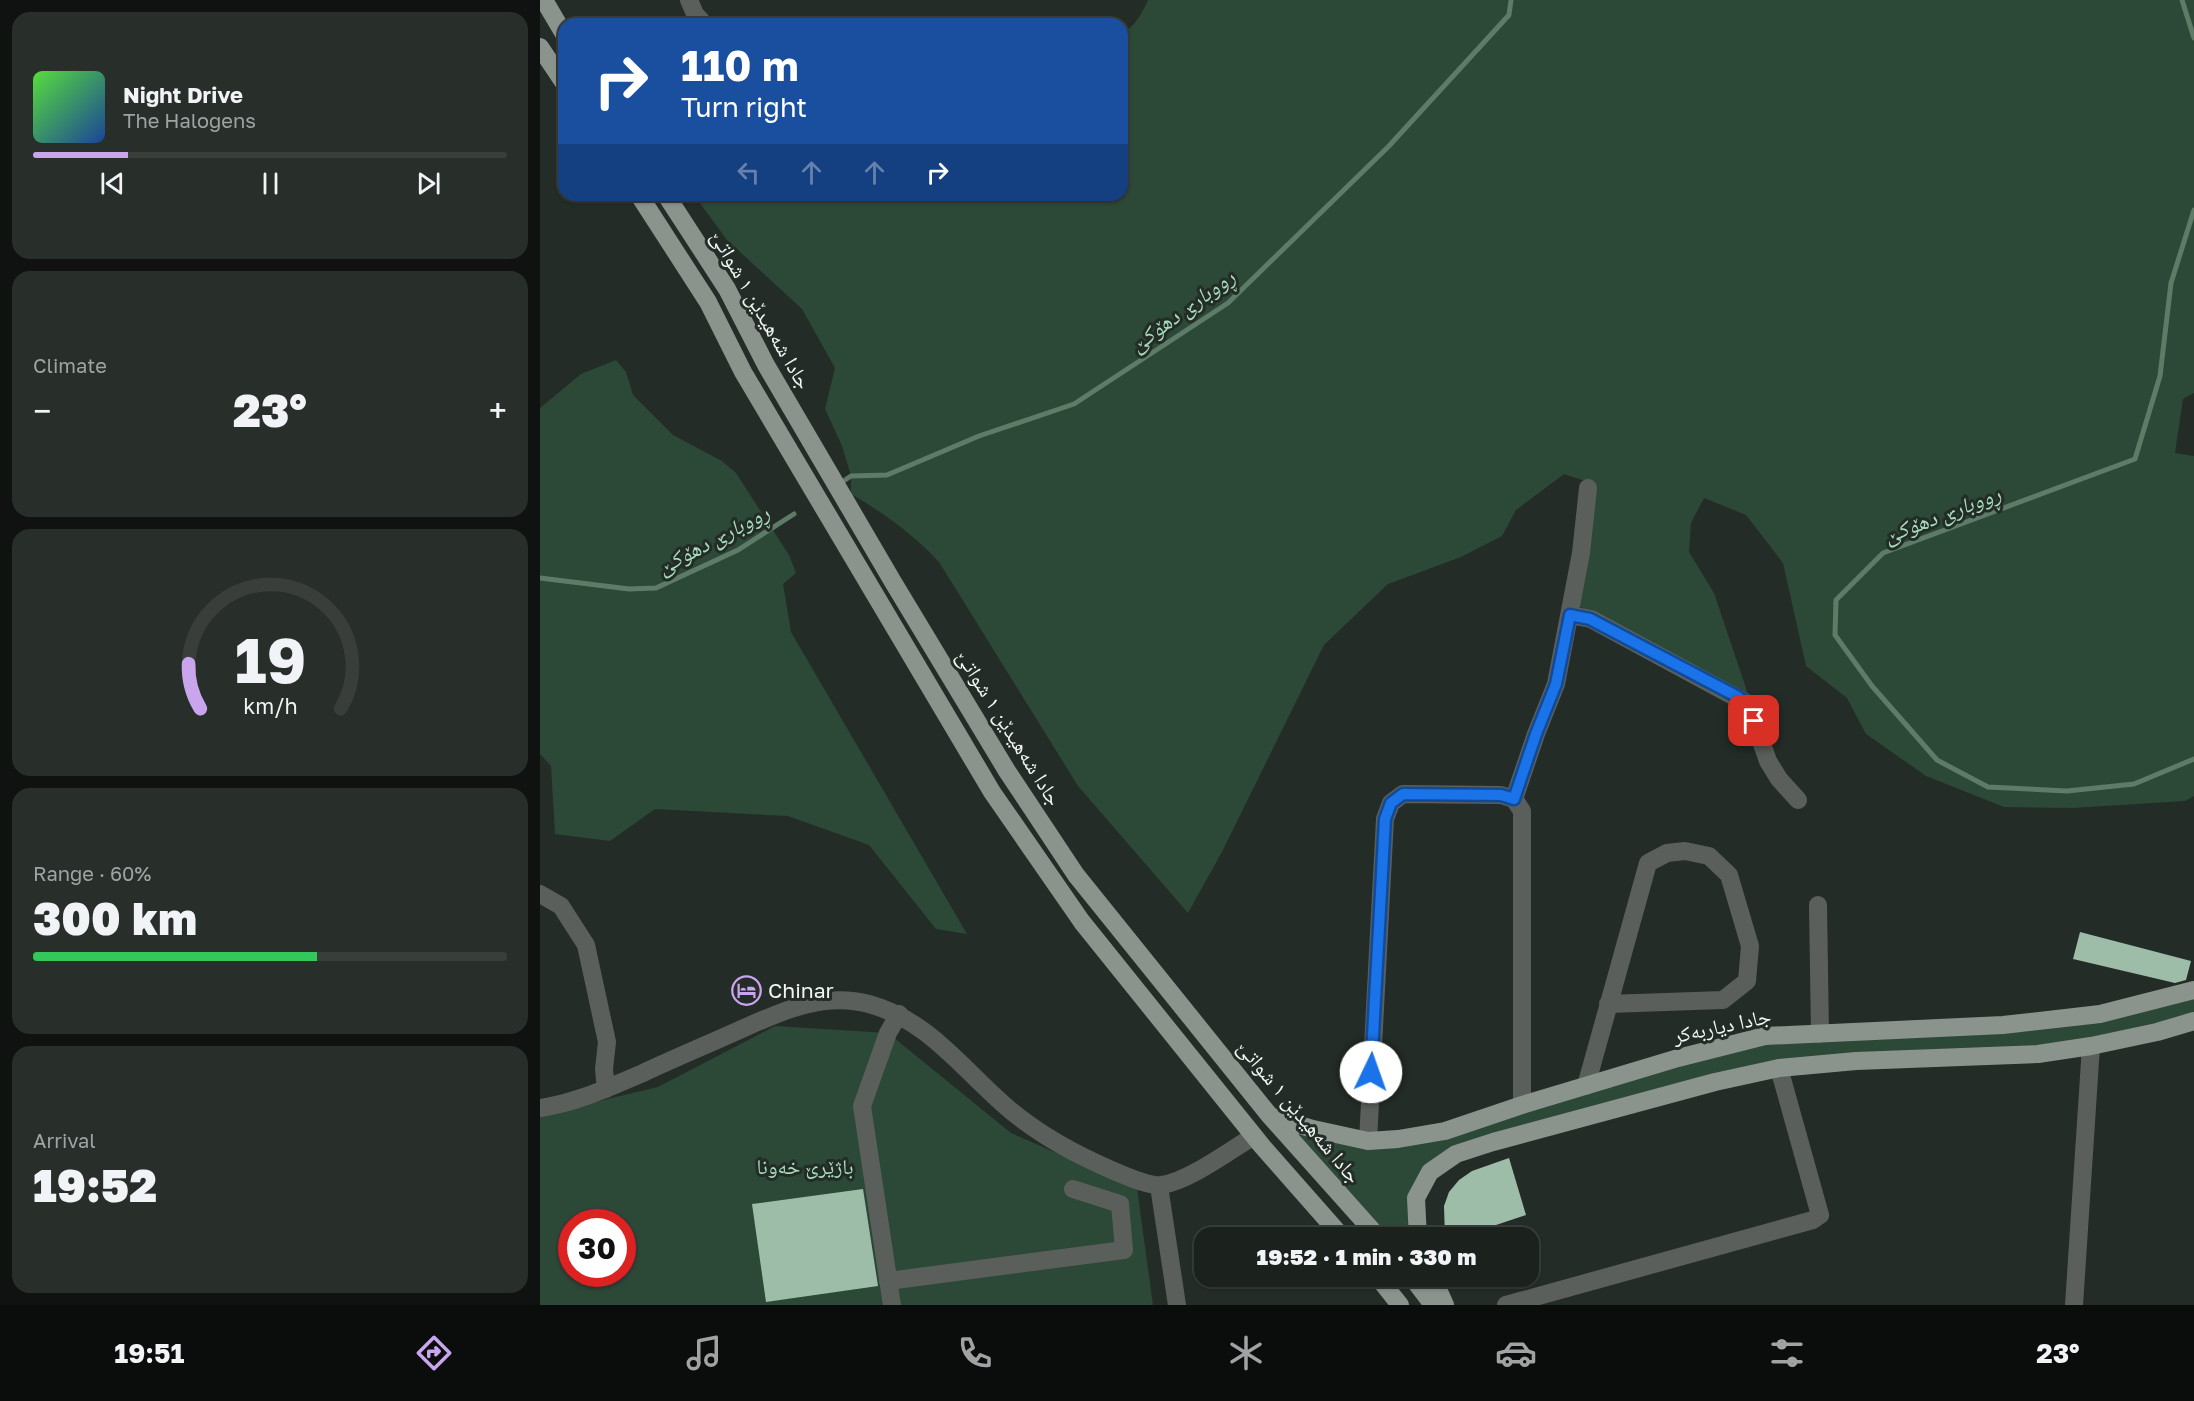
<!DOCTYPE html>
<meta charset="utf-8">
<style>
body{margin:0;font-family:"Golos Text","Noto Naskh Arabic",sans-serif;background:#282e2a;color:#f1f3f6;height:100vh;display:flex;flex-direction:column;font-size:22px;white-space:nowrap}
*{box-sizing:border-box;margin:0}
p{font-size:20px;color:#a0a3a4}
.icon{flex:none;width:33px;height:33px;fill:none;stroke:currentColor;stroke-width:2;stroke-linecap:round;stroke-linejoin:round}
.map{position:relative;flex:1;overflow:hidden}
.details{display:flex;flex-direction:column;gap:12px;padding:12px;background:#0f1210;width:540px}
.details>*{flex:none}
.guide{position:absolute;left:18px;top:18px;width:570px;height:183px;border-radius:18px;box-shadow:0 2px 4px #0004,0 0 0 2px #393e3b;background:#1a4fa0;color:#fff;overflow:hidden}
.speed{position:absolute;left:18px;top:1209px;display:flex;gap:12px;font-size:30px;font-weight:700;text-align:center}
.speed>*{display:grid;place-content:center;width:78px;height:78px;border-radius:50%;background:#1b211d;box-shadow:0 2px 4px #0004,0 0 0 2px #393e3b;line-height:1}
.speed .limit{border:9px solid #d22;background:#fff;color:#111}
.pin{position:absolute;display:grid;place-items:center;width:51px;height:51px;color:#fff;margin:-26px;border-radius:12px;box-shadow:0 3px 9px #0006}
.me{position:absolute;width:66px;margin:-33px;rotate:3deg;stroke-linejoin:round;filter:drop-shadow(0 0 4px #0008)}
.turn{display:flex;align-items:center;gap:21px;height:126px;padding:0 24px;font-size:27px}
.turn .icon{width:78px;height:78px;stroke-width:2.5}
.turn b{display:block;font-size:42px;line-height:51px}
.lanes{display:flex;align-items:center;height:57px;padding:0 24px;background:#0003;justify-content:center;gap:30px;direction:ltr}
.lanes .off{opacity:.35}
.big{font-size:45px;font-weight:800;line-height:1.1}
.details .widget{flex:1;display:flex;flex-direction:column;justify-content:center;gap:9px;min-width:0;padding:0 21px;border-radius:18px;background:#282e2a}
.details .dial{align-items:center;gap:0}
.dial svg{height:156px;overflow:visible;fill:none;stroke:#393e3b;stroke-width:7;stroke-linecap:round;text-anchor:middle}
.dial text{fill:#f1f3f6;stroke:none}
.song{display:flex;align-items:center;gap:18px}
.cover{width:72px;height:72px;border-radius:9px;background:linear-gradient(135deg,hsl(110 70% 55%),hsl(220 70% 35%))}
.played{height:6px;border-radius:3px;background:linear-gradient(90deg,#c9a5ee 20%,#393e3b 20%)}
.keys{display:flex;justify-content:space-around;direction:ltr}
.heat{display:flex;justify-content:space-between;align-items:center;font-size:33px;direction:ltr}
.charge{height:9px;border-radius:4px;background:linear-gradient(90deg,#34c759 60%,#393e3b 0)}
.trip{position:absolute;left:654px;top:1227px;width:345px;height:60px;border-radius:18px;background:#1b211d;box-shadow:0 2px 4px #0004,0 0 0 2px #393e3b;font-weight:800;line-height:60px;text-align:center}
.tab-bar{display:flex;height:96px;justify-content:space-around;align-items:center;background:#0b0d0c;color:#a0a3a4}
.tab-bar .icon{width:42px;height:42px}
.tab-bar .on{color:#c9a5ee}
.tab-bar b{font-size:27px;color:#f1f3f6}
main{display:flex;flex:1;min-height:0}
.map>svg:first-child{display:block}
.green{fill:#2c4837;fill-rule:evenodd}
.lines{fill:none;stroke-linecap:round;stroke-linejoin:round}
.stream{stroke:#5e7b68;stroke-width:5}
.building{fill:#9ebda9}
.minor{stroke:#5b5f5c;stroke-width:18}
.major{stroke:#8b938d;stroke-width:18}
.route-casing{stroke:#114b97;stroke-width:15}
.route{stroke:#1a73e8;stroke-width:10}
.labels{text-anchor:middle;stroke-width:6;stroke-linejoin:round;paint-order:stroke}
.street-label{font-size:21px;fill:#f1f6f3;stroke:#242c27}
.poi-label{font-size:21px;fill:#f1f6f3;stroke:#242c27;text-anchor:start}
.park-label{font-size:21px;fill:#a9e0bd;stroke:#242c27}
.water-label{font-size:22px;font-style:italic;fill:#a7debb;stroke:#242c27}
</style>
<main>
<section class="details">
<div class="widget">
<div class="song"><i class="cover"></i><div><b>Night Drive</b><p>The Halogens</p></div></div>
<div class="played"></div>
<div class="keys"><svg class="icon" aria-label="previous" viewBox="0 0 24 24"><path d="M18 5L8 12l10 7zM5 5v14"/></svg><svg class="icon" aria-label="pause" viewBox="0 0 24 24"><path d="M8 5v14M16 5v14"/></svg><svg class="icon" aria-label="next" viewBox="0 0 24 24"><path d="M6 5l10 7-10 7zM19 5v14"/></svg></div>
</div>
<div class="widget"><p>Climate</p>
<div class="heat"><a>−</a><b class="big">23°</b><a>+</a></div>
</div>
<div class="widget dial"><svg viewBox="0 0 100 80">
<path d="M14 69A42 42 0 1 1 86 69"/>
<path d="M14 69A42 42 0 0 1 8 46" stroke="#c9a5ee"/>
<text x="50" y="56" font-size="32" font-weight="700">19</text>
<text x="50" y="72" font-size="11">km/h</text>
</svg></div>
<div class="widget"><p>Range · 60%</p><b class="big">300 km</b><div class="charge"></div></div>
<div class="widget"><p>Arrival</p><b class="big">19:52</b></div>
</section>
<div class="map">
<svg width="1654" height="1305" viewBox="0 0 1654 1305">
<rect width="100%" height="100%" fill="#242c27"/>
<!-- green -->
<path class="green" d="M 608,0 L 1654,0 L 1654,393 L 1643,399 L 1635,453 L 1654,456 L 1654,796 L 1645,801 L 1533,808 L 1464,807 L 1386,776 L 1326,734 L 1307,698 L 1266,666 L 1243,563 L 1206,515 L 1164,498 L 1151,523 L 1149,552 L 1174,593 L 1208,694 L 1038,606 L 1048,482 L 1024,474 L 976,510 L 962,536 L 921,557 L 848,584 L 784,645 L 682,852 L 648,913 L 538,786 L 399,562 C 374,535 344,513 311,494 L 311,476 L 302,446 L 285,409 L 295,368 L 262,309 L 187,240 L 154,195 L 582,195 L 582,34 C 595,27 602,13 608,0 Z
M 76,360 L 86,372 L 93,395 L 133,435 L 182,461 L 196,473 L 249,555 L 256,573 L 243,584 L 251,632 L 427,934 L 396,929 L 329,845 L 248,816 L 115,809 L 70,841 L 15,834 L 11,766 L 0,754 L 0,408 L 41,374 Z
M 1654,990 L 1654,1021 L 1551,1046 L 1316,1061 L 1063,1112 L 890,1172 L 878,1237 L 839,1237 L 730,1116 L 858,1139 L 1225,1036 L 1463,1025 Z
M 235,1026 L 348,1033 L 471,1133 L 597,1188 L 613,1305 L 0,1305 L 0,1115 L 118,1087 ZM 32,1222 L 82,1222 L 82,1274 L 32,1274 Z"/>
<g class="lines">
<!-- stream -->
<path class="stream" d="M 1642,0 L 1654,38
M 1654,210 L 1631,283 L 1620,376 L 1595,459 L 1343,553 L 1296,600 L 1295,635 L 1332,686 L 1397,760 L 1448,787 L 1527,791 L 1594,784 L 1654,759
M 305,480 L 311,476 L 347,475 L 439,436 L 534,404 L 688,303 L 848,147 L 969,15 L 971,0
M 0,578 L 89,589 L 116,588 L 198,550 L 254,514"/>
</g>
<!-- building -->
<path class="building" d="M 1540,932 L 1651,961 L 1646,980 L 1635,983 L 1533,959 Z
M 969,1158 L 986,1215 L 917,1238 L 905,1238 L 904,1206 L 909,1192 L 919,1180 L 932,1171 Z
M 323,1189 L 338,1286 L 226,1302 L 212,1204 Z"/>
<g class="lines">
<!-- minor -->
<path class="minor" d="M 149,0 L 155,14 L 164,24
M 1030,615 L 1051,619 L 1208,704 L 1228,761 L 1239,779 L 1258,800
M 974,799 L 996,734 L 1016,684 L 1041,553 L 1048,488
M 0,894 L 21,906 L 46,945 L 67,1042 L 64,1069 L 66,1089
M 1278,905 L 1280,1034
M 1046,1086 L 1108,863 L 1127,853 L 1145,851 L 1169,856 L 1189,875 L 1210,946 L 1207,981 L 1183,1000 L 1068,1004
M 0,1108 C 36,1103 70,1087 103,1073 C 133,1059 164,1046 195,1032 C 238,1013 281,991 329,1004 C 387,1020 419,1065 462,1103 C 495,1133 534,1154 574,1171 C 586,1176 610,1187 622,1185 C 649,1181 689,1151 714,1136
M 828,1141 L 845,819 L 851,803 L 863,794 L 961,795 L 974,799 L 982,811 L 982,1105
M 619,1186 L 637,1305
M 348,1281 L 584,1250 L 580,1204 L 533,1189
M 352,1305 L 322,1106 L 348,1033 L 359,1014
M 966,1305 L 1273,1220 L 1280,1215 L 1239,1068
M 1534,1305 L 1551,1046"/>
<!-- major -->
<path class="major" d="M 4,0 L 24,34
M 0,47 L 24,83
M 99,195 L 168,302 L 203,372 L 452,792 L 542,922 L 722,1146 L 803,1238
M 126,195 L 187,289 L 226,365 L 353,582 L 467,771 L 536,875 L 730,1116 L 839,1238
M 730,1116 L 773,1129 L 828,1141 L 858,1139 L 905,1131 L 982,1105 L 1138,1058 L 1225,1036 L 1463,1025 L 1560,1014 L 1654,990
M 878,1238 L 876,1198 L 890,1172 L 916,1154 L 953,1142 L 1175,1082 L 1239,1068 L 1316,1061 L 1498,1054 L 1551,1046 L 1617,1032 L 1654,1021
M 837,1276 L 860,1305
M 871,1276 L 893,1305
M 892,1276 L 905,1305"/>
</g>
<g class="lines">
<defs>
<path id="route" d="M 831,1072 L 845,819 L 851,803 L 863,794 L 961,795 L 974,799 L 996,734 L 1016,684 L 1030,615 L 1050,619 L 1198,697 L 1208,704 L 1214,721"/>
</defs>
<!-- route casing -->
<use href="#route" class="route-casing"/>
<!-- route -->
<use href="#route" class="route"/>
</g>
<!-- icons -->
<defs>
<symbol id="hotel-ring" viewBox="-11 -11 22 22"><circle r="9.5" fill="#242c27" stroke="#c9a5ee" stroke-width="1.5"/><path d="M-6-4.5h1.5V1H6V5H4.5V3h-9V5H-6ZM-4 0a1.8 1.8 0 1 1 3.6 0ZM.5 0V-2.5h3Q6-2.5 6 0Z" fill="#c9a5ee"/></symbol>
</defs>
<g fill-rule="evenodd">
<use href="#hotel-ring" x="190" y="974" width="33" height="33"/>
</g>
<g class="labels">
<!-- street labels -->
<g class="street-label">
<text transform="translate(221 310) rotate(60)" y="7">جادا شەهیدێن ١ شواتێ</text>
<text transform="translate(469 728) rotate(58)" y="7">جادا شەهیدێن ١ شواتێ</text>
<text transform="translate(1182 1026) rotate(-12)" y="7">جادا دیاربه‌كر</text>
<text transform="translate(759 1112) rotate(50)" y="7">جادا شەهیدێن ١ شواتێ</text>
</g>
<!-- poi labels -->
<g class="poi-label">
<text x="228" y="998">Chinar</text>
</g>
<!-- park labels -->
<g class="park-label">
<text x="265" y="1174">باژێرێ خه‌ونا</text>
</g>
<!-- water labels -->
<g class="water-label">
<text transform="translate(642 310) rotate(-36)" y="8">ڕووبارێ دهۆكێ</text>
<text transform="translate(1402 514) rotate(-21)" y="8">ڕووبارێ دهۆكێ</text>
<text transform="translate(173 539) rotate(-28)" y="8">ڕووبارێ دهۆكێ</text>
</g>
</g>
</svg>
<div class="speed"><div class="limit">30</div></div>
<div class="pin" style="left:1214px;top:721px;background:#d93025"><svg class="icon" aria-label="arrive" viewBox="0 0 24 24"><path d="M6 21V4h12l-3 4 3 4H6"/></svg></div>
<svg class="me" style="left:831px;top:1072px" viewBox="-20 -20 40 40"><circle r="19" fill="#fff"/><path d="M0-13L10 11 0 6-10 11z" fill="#1a73e8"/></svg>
<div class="trip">19:52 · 1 min · 330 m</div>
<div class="guide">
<div class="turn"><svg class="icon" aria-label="right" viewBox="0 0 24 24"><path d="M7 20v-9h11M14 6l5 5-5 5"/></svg><div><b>110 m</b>Turn right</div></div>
<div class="lanes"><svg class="icon off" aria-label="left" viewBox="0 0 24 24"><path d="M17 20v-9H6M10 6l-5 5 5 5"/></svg><svg class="icon off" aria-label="ahead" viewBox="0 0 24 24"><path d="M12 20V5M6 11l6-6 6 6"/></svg><svg class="icon off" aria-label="ahead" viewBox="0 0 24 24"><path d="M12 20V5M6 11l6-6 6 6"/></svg><svg class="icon" aria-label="right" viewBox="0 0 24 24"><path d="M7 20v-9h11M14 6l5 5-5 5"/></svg></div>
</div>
</div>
</main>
<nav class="tab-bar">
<b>19:51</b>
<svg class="icon on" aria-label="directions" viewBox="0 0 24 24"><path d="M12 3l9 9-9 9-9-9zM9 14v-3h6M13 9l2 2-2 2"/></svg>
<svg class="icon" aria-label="music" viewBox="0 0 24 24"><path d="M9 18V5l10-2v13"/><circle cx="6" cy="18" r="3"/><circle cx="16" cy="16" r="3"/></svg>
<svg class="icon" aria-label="phone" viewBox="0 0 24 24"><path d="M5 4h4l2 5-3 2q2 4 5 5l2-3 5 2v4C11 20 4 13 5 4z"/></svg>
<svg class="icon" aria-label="climate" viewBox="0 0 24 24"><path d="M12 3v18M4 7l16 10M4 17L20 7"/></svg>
<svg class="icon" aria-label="car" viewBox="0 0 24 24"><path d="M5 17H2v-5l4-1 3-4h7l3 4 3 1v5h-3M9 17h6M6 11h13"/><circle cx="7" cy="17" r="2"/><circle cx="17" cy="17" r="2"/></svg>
<svg class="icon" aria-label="filters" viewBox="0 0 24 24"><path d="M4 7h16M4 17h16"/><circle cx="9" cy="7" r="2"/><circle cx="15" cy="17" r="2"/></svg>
<b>23°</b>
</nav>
